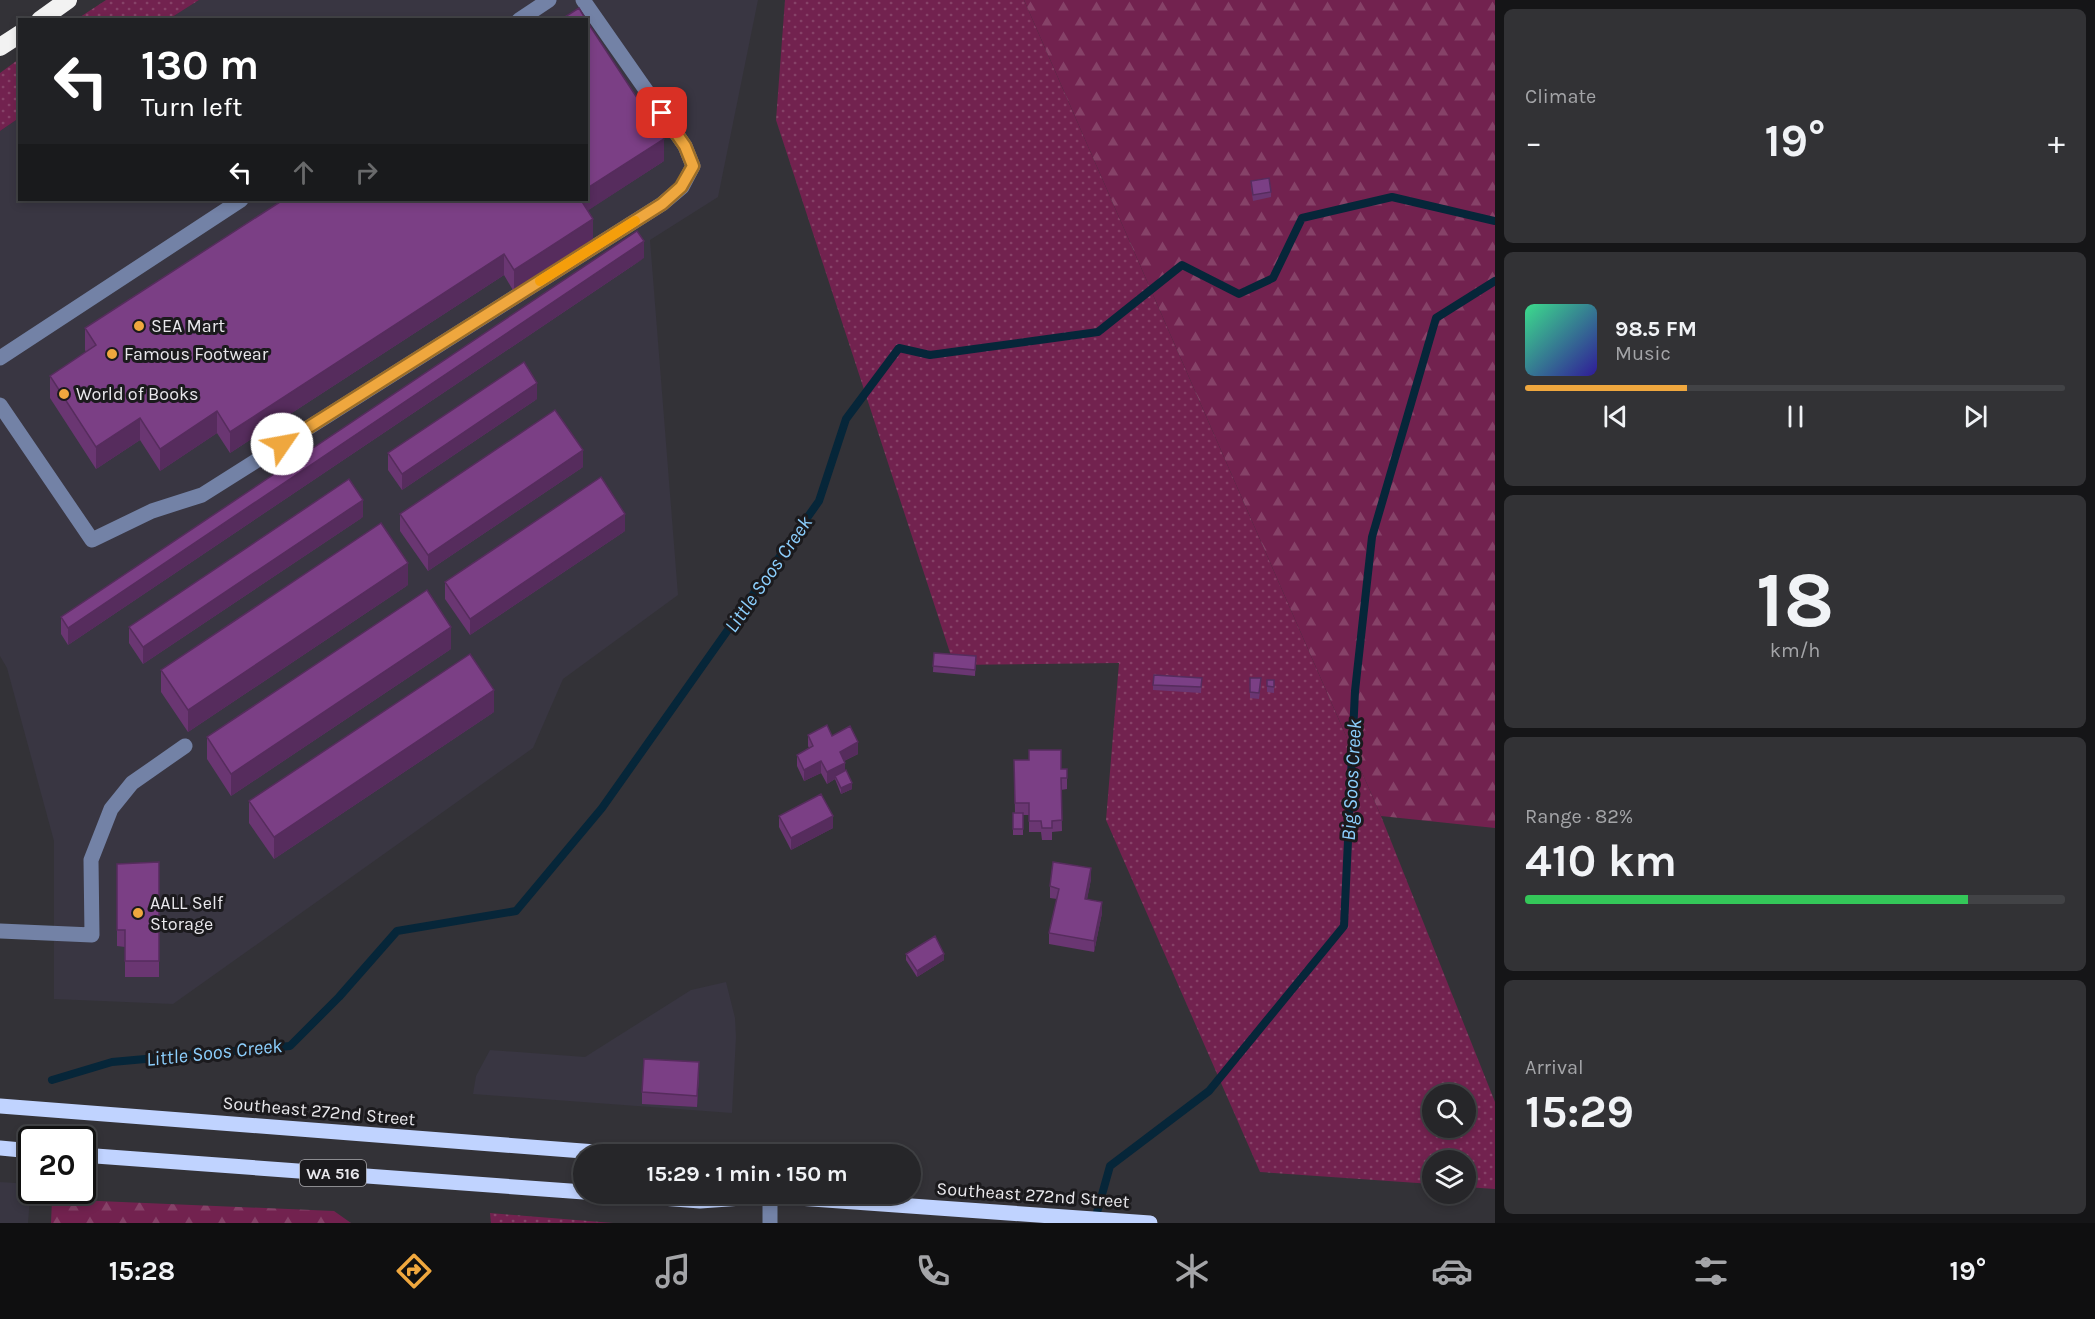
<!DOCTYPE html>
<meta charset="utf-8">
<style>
body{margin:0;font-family:Karla,sans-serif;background:#323235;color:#f1f3f6;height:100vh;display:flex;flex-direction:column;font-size:22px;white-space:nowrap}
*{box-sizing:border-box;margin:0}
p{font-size:20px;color:#a4a5a8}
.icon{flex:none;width:33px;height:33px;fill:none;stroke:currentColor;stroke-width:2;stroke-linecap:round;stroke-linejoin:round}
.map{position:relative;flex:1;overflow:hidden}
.sheet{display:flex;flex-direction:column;gap:9px;padding:9px;background:#151517;width:600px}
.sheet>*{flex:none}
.top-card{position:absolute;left:18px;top:18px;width:570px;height:183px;border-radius:0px;box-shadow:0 3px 9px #0003,0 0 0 2px #424346;background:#202124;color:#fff;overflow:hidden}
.buttons{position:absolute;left:1422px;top:1084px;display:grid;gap:12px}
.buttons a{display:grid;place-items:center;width:54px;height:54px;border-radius:50%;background:#262629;box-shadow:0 3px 9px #0003,0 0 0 2px #424346;font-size:30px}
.speed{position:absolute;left:18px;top:1126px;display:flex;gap:12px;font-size:30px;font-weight:700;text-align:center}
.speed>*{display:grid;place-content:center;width:78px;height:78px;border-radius:50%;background:#262629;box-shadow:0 3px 9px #0003,0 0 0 2px #424346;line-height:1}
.speed .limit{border:3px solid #111;border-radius:9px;background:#fff;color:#111}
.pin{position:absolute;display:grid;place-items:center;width:51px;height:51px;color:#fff;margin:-26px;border-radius:12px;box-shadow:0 3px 9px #0006}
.me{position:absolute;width:66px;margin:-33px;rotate:57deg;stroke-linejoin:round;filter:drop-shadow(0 0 4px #0008)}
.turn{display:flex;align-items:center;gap:21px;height:126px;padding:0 24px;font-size:27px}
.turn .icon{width:78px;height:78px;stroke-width:2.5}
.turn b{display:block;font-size:42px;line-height:51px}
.lanes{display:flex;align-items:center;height:57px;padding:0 24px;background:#0003;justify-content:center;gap:30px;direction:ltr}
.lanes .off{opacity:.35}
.big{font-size:45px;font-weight:700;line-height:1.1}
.sheet .widget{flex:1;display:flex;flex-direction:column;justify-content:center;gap:9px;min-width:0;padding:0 21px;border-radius:9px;background:#323235}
.sheet .dial{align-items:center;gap:0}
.dial b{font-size:78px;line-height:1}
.song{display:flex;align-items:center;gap:18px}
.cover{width:72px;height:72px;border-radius:9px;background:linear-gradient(135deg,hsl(150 70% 55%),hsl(250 70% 35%))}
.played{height:6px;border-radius:3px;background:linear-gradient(90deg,#efa73e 30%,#424346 30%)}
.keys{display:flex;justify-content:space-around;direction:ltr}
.heat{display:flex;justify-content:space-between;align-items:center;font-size:33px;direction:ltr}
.charge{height:9px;border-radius:4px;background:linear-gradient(90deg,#34c759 82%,#424346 0)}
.trip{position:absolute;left:573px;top:1144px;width:348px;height:60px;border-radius:30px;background:#262629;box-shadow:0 3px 9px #0003,0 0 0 2px #424346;font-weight:700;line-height:60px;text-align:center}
.menu{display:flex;height:96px;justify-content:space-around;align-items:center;background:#0f0f10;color:#a4a5a8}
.menu .icon{width:42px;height:42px}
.menu .selected{color:#efa73e}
.menu b{font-size:27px;color:#f1f3f6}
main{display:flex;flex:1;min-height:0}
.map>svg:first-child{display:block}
.built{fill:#393642}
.grass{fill:url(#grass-dots);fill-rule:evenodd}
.forest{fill:url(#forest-firs)}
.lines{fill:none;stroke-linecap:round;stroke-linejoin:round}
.stream{stroke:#062639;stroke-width:8}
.minor{stroke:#7382a6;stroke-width:15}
.major{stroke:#c0d3ff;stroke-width:15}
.highway{stroke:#f2f2f2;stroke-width:18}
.wall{fill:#6a3672}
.shaded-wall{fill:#562c5d}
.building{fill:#7b3f85;stroke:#562c5d;stroke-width:1.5}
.route-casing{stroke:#9b6d28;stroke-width:15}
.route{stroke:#efa73e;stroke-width:10}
.slow{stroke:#f59e0b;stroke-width:10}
.poi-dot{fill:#efa73e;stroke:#1b1a1d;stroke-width:2}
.labels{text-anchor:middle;stroke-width:6;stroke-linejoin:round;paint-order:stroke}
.shield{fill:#1b1a1d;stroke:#abaaae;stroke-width:1.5}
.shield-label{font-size:16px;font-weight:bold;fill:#e9e8ec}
.poi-label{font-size:18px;fill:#e9e8ec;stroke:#1b1a1d;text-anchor:start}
.street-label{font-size:18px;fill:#e9e8ec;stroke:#1b1a1d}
.water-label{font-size:20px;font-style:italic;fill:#8ccffd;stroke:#1b1a1d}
</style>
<main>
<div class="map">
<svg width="1495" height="1223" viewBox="0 0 1495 1223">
<defs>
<pattern id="grass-dots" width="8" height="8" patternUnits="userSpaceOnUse" patternTransform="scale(1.5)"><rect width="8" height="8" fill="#72224f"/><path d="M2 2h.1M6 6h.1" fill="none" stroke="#864268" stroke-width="1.8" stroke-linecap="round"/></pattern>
<pattern id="forest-firs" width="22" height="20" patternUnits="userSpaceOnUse" patternTransform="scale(1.5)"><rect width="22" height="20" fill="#72224f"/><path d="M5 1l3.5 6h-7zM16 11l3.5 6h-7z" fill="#864268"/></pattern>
</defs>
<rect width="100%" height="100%" fill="#333237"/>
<!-- built -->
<path class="built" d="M 199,0 L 758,0 L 718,197 L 650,240 L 678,595 L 563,679 L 533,748 L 173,1004 L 54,999 L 54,841 L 7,668 L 0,656 L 0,131 L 19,118 L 20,200 L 586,200 L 586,20 L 169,19 Z
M 726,982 L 735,1018 L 736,1037 L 732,1113 L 473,1094 L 476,1076 L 490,1050 L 585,1057 L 691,990 Z
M 0,1182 L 31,1184 L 28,1223 L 0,1223 Z"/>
<!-- grass -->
<path class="grass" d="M 106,0 L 199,0 L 169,19 L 77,19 Z
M 785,0 L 1024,0 L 1381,816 L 1495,1102 L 1495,1189 L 1466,1187 L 1466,1161 L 1432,1161 L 1432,1184 L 1260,1172 L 1106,820 L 1119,663 L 954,665 L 776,120 ZM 1432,1095 L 1466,1095 L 1466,1128 L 1432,1128 Z
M 19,59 L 19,118 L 0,131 L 0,73 Z
M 490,1213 L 613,1223 L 491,1223 Z"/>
<!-- forest -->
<path class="forest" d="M 1024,0 L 1495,0 L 1495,828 L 1381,816 Z
M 52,1199 L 334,1211 L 351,1223 L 51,1223 Z"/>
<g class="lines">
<!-- stream -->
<path class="stream" d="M 52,1080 L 112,1062 L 290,1046 L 339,997 L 397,931 L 516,911 L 602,808 L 819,501 L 846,419 L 899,348 L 930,355 L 1098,332 L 1182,265 L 1239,294 L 1273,278 L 1302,218 L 1392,197 L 1495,221
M 1094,1223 L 1110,1166 L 1209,1091 L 1344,926 L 1355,691 L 1372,537 L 1436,318 L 1495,281"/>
<!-- minor -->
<path class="minor" d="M 519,20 L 549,0
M 0,358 L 241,200
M 0,405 L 92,540 L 152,511 L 202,495 L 662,204 L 682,187 L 693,166 L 685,146 L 583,0
M 0,931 L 92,935 L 91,860 L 111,809 L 132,783 L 185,746
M 770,1223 L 770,1196"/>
<!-- major -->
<path class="major" d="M 0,1106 L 635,1155
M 0,1148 L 32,1151
M 82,1155 L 584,1192
M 611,1194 L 700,1201 L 770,1196 L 1150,1223"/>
<!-- highway -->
<path class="highway" d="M 40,20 L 68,0
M 0,47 L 20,34"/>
</g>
<!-- wall -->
<path class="wall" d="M 664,161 L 588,210 L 593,241 L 514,292 L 504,275 L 230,453 L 217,433 L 160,471 L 140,440 L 96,469 L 50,398 L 50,376 L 86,352 L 85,350 L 85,328 Z
M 1251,181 L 1271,192 L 1271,197 L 1253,201 L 1251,187 Z
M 644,258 L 68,645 L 61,634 L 61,617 Z
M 537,399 L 402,490 L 388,470 L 388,453 Z
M 583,467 L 428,571 L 400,531 L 400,514 Z
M 363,517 L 143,664 L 129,643 L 129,627 Z
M 625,531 L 470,635 L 445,599 L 445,582 Z
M 408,585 L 188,732 L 161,692 L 161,670 Z
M 451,649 L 231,796 L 207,759 L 207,737 Z
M 934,653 L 976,656 L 975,676 L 933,672 Z
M 1202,678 L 1201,693 L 1153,690 L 1153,685 Z
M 1250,678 L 1261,684 L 1259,699 L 1250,698 Z
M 1267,680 L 1274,680 L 1274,693 L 1267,692 Z
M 494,712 L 274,859 L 249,823 L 249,801 Z
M 808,735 L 832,736 L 858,754 L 844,761 L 845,771 L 852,789 L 841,794 L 835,779 L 827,784 L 821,773 L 804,781 L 797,766 L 797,755 L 809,748 L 808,746 Z
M 1014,760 L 1061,769 L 1067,769 L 1067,789 L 1061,790 L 1062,831 L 1052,832 L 1052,840 L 1042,840 L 1041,832 L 1029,832 L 1029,815 L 1023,815 L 1023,835 L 1013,835 L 1013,813 L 1015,813 Z
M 779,816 L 833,828 L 791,850 L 779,827 Z
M 159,862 L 159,977 L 125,977 L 125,947 L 117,946 L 117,864 Z
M 1091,879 L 1087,899 L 1102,913 L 1094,952 L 1049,944 L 1049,933 L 1057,899 L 1050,898 L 1050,886 Z
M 906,954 L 944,960 L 917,977 L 906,960 Z
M 699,1073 L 697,1107 L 642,1104 L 642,1092 Z"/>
<!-- shaded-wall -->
<path class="shaded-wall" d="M 664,139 L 664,161 L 578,217 L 578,200 L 586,200 L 586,189 Z
M 593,219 L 593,241 L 514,292 L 514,270 Z
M 644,241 L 644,258 L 68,645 L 68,628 Z
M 504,254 L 504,275 L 230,453 L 230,432 Z
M 537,383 L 537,399 L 402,490 L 402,474 Z
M 217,411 L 217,433 L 160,471 L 160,449 Z
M 140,418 L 140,440 L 96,469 L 96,447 Z
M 583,450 L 583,467 L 428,571 L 428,555 Z
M 363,500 L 363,517 L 143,664 L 143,647 Z
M 625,514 L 625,531 L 470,635 L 470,619 Z
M 408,563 L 408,585 L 188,732 L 188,710 Z
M 451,627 L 451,649 L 231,796 L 231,774 Z
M 494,690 L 494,712 L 274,859 L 274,837 Z
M 858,742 L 858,754 L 840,763 L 840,752 Z
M 821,761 L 821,773 L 804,781 L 804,770 Z
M 845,763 L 845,774 L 835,776 L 835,779 L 827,784 L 827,772 Z
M 852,783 L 852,789 L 841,794 L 841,788 Z
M 833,816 L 833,828 L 791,850 L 791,838 Z
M 1091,868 L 1091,879 L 1085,910 L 1085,899 Z
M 1102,902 L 1102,913 L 1094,952 L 1094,941 Z
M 944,954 L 944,960 L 917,977 L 917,971 Z
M 699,1062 L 699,1073 L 697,1107 L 697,1096 Z"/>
<!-- building -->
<path class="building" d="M 579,8 L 586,20 L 560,20 Z
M 586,20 L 664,139 L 586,189 Z
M 1269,178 L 1271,192 L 1253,195 L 1251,181 Z
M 283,200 L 581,200 L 593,219 L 514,270 L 504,254 L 230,432 L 217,411 L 160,449 L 140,418 L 96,447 L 50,376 L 96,345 L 85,328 Z
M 637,231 L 644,241 L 68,628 L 61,617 Z
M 524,362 L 537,383 L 402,474 L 388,453 Z
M 555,410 L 583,450 L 428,555 L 400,514 Z
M 601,477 L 625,514 L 470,619 L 445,582 Z
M 349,479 L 363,500 L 143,647 L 129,627 Z
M 381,523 L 408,563 L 188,710 L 161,670 Z
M 427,590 L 451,627 L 231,774 L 207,737 Z
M 934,653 L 976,656 L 975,670 L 933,666 Z
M 470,654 L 494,690 L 274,837 L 249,801 Z
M 1154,675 L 1202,678 L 1201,687 L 1153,685 Z
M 1250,678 L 1261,678 L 1259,693 L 1250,692 Z
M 1267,680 L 1274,680 L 1274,687 L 1267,686 Z
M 827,725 L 832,736 L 850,726 L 858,742 L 840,752 L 845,763 L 827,772 L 821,761 L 804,770 L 797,755 L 813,746 L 808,735 Z
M 1029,750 L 1061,750 L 1061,769 L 1067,769 L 1067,778 L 1061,778 L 1062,820 L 1052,821 L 1052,828 L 1042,828 L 1041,821 L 1029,821 L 1029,803 L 1015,803 L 1014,760 L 1029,760 Z
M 846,770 L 852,783 L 841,788 L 835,776 Z
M 821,794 L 833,816 L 791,838 L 779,816 Z
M 1013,813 L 1023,813 L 1023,829 L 1013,829 Z
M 159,862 L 159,961 L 125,961 L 125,930 L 117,930 L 117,864 Z
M 1053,862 L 1091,868 L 1085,899 L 1102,902 L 1094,941 L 1049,933 L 1059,889 L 1050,886 Z
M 935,936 L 944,954 L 917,971 L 906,954 Z
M 644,1059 L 699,1062 L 697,1096 L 642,1092 Z"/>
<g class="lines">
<defs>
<path id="route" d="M 282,444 L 662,204 L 681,187 L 693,166 L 685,146 L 662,113"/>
</defs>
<!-- route casing -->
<use href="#route" class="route-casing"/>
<!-- route -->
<use href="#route" class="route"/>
<!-- slow -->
<path class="slow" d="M 540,281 L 635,221"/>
</g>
<!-- markers -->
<g class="poi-dot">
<circle cx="139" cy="326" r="6"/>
<circle cx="112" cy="354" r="6"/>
<circle cx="64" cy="394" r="6"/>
<circle cx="138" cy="913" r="6"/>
</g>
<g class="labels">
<!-- shield labels -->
<rect class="shield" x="300" y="1160" width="66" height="26" rx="4.5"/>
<g class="shield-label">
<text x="333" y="1179">WA 516</text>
</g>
<!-- poi labels -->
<g class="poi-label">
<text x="151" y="332">SEA Mart</text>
<text x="124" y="360">Famous Footwear</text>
<text x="76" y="400">World of Books</text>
<text x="150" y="909">AALL Self<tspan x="150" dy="21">Storage</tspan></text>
</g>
<!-- street labels -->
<g class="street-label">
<text transform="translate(319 1111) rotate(5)" y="6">Southeast 272nd Street</text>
<text transform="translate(1033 1195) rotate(4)" y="6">Southeast 272nd Street</text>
</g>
<!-- water labels -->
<g class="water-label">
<text transform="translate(768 574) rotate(-55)" y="7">Little Soos Creek</text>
<text transform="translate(1351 780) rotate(-87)" y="7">Big Soos Creek</text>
<text transform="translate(214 1052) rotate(-6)" y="7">Little Soos Creek</text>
</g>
</g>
</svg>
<div class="buttons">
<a><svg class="icon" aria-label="search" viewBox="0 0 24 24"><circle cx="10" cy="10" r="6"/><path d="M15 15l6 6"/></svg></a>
<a><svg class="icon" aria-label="layers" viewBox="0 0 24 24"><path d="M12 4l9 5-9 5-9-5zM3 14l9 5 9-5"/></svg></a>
</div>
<div class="speed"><div class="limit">20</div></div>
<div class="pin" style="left:662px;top:113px;background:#d93025"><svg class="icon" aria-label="arrive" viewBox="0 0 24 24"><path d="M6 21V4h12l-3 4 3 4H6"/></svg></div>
<svg class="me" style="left:282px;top:444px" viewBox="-20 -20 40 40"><circle r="19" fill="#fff"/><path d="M0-13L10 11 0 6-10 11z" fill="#efa73e"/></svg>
<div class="trip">15:29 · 1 min · 150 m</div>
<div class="top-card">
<div class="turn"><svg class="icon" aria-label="left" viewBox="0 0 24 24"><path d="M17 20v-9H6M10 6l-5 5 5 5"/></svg><div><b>130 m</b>Turn left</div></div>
<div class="lanes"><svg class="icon" aria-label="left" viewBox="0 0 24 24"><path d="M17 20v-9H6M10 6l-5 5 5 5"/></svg><svg class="icon off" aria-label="ahead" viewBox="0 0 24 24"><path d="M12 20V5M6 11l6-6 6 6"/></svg><svg class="icon off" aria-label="right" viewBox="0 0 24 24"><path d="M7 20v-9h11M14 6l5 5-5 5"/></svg></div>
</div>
</div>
<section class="sheet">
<div class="widget"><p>Climate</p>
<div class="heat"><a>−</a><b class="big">19°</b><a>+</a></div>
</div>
<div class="widget">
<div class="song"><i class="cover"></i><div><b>98.5 FM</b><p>Music</p></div></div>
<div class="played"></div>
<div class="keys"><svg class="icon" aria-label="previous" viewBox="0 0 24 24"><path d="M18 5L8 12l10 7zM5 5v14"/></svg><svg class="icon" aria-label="pause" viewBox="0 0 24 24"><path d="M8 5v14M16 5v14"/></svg><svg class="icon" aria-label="next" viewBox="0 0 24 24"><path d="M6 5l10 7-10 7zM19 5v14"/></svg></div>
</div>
<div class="widget dial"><b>18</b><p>km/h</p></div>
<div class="widget"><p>Range · 82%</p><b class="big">410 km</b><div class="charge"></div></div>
<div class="widget"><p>Arrival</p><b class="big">15:29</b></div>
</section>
</main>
<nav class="menu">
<b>15:28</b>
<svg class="icon selected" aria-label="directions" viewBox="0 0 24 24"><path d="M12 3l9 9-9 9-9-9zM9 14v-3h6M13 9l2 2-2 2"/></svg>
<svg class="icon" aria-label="music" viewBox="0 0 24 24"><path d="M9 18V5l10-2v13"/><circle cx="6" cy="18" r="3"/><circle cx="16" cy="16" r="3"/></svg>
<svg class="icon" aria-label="phone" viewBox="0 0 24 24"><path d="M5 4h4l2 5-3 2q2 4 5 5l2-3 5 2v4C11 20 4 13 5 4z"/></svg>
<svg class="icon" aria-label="climate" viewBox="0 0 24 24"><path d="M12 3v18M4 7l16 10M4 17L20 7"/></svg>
<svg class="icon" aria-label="car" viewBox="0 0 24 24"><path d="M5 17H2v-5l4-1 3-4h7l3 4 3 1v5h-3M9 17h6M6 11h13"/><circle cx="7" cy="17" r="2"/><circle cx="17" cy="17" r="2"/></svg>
<svg class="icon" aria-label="filters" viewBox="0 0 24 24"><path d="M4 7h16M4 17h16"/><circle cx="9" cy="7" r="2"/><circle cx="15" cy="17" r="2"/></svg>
<b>19°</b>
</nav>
